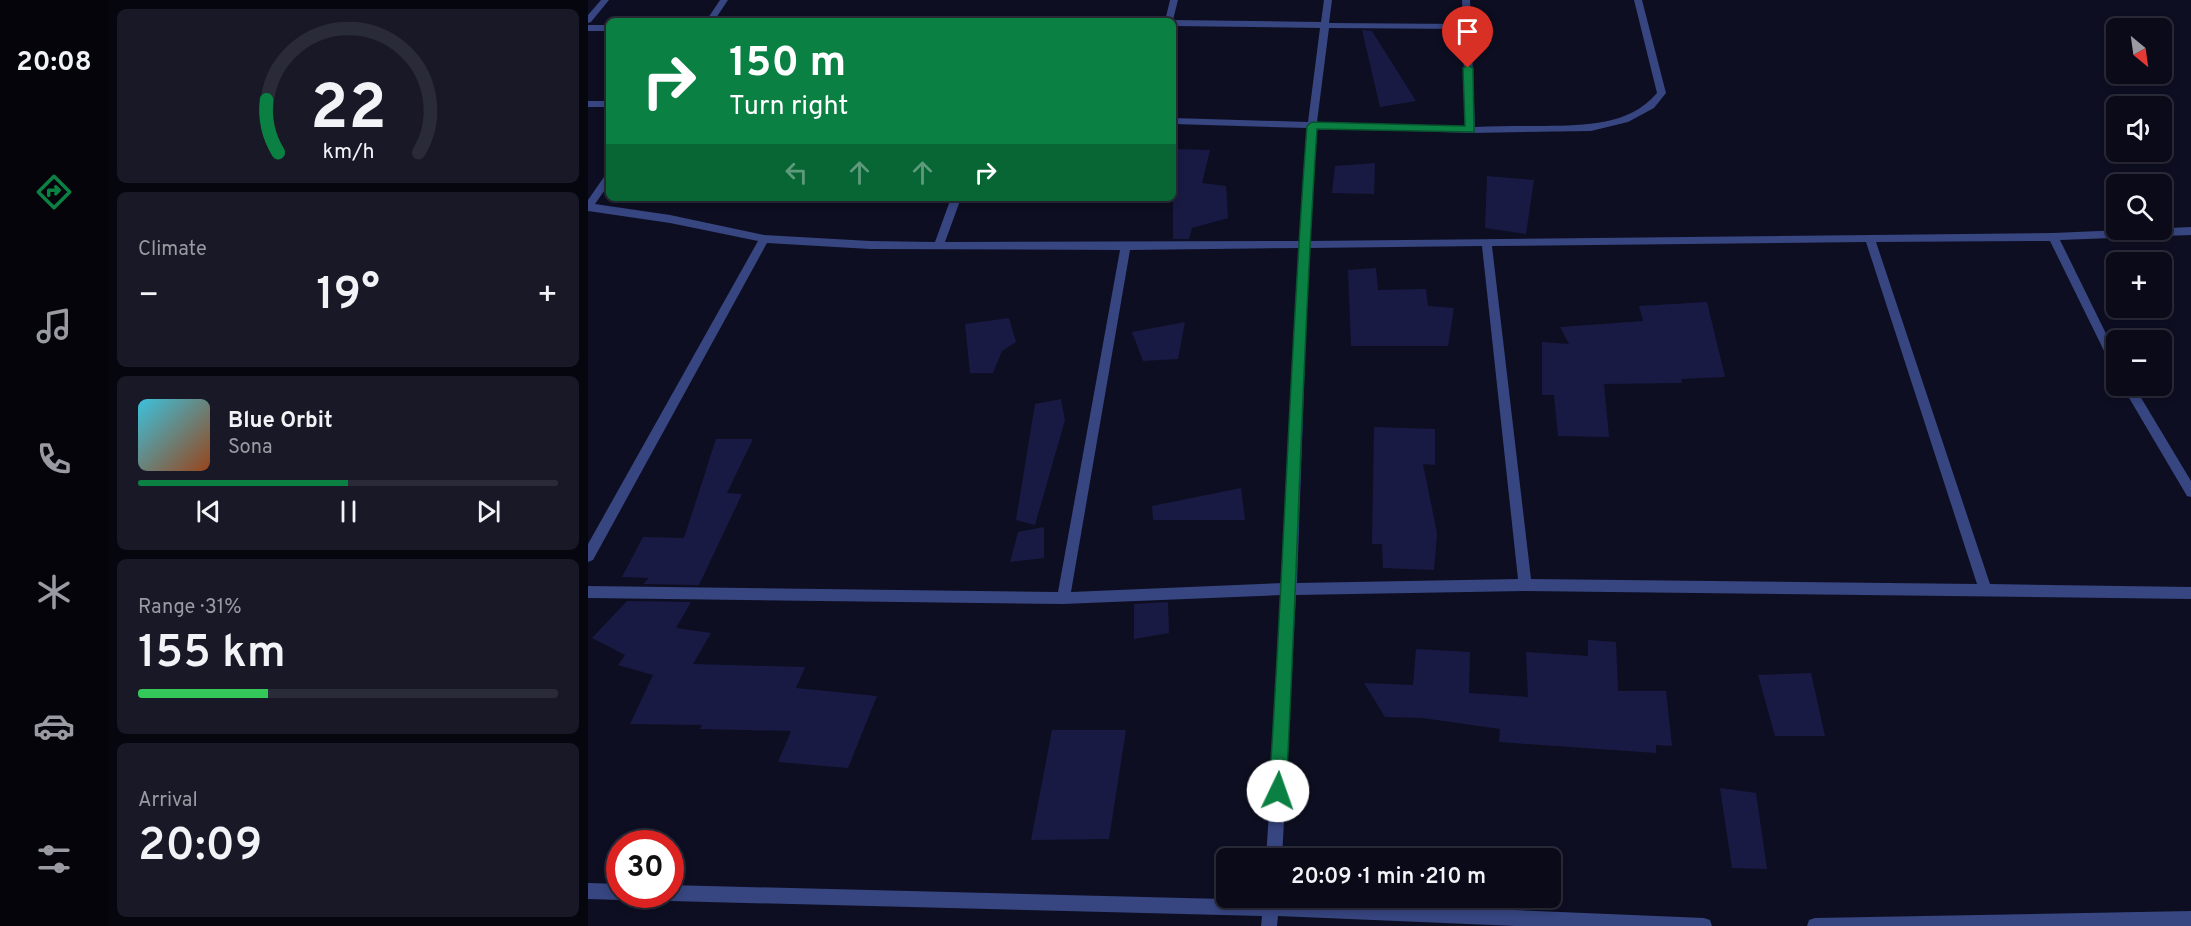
<!DOCTYPE html>
<meta charset="utf-8">
<style>
body{margin:0;font-family:Overpass,sans-serif;background:#181826;color:#f1f3f6;height:100vh;display:flex;flex-direction:column;font-size:22px;white-space:nowrap}
*{box-sizing:border-box;margin:0}
p{font-size:20px;color:#999aa2}
.icon{flex:none;width:33px;height:33px;fill:none;stroke:currentColor;stroke-width:2;stroke-linecap:round;stroke-linejoin:round}
.map{position:relative;flex:1;overflow:hidden}
.drawer{display:flex;flex-direction:column;gap:9px;padding:9px;background:#06060e;width:480px}
.drawer>*{flex:none}
.guide{position:absolute;left:18px;top:18px;width:570px;height:183px;border-radius:9px;box-shadow:0 3px 9px #0003,0 0 0 2px #2a2b38;background:#0b8043;color:#fff;overflow:hidden}
.needle{width:39px;rotate:151deg}
.fabs{position:absolute;left:1518px;top:18px;display:grid;gap:12px}
.fabs a{display:grid;place-items:center;width:66px;height:66px;border-radius:9px;background:#0a0a19;box-shadow:0 3px 9px #0003,0 0 0 2px #2a2b38;font-size:30px}
.speed{position:absolute;left:18px;top:830px;display:flex;gap:12px;font-size:30px;font-weight:700;text-align:center}
.speed>*{display:grid;place-content:center;width:78px;height:78px;border-radius:50%;background:#0a0a19;box-shadow:0 3px 9px #0003,0 0 0 2px #2a2b38;line-height:1}
.speed .limit{border:9px solid #d22;background:#fff;color:#111}
.pin{position:absolute;display:grid;place-items:center;width:51px;height:51px;color:#fff;margin:-62px -26px;border-radius:50% 50% 50% 0;rotate:-45deg;box-shadow:0 0 6px #0007}
.pin .icon{rotate:45deg}
.me{position:absolute;width:66px;margin:-33px;rotate:3deg;stroke-linejoin:round;filter:drop-shadow(0 0 4px #0008)}
.turn{display:flex;align-items:center;gap:21px;height:126px;padding:0 24px;font-size:27px}
.turn .icon{width:78px;height:78px;stroke-width:2.5}
.turn b{display:block;font-size:42px;line-height:51px}
.lanes{display:flex;align-items:center;height:57px;padding:0 24px;background:#0003;justify-content:center;gap:30px;direction:ltr}
.lanes .off{opacity:.35}
.big{font-size:45px;font-weight:600;line-height:1.1}
.drawer .widget{flex:1;display:flex;flex-direction:column;justify-content:center;gap:9px;min-width:0;padding:0 21px;border-radius:9px;background:#181826}
.drawer .dial{align-items:center;gap:0}
.dial svg{height:156px;overflow:visible;fill:none;stroke:#2a2b38;stroke-width:7;stroke-linecap:round;text-anchor:middle}
.dial text{fill:#f1f3f6;stroke:none}
.song{display:flex;align-items:center;gap:18px}
.cover{width:72px;height:72px;border-radius:9px;background:linear-gradient(135deg,hsl(190 70% 55%),hsl(20 70% 35%))}
.played{height:6px;border-radius:3px;background:linear-gradient(90deg,#0b8043 50%,#2a2b38 50%)}
.keys{display:flex;justify-content:space-around;direction:ltr}
.heat{display:flex;justify-content:space-between;align-items:center;font-size:33px;direction:ltr}
.charge{height:9px;border-radius:4px;background:linear-gradient(90deg,#34c759 31%,#2a2b38 0)}
.trip{position:absolute;left:628px;top:848px;width:345px;height:60px;border-radius:9px;background:#0a0a19;box-shadow:0 3px 9px #0003,0 0 0 2px #2a2b38;font-weight:600;line-height:60px;text-align:center}
main{display:flex;flex:1;min-height:0}
.tab-bar{display:flex;flex-direction:column;width:108px;justify-content:space-around;align-items:center;background:#04040a;color:#999aa2}
.tab-bar .icon{width:42px;height:42px}
.tab-bar .current{color:#0b8043}
.tab-bar b{font-size:27px;color:#f1f3f6}
.map>svg:first-child{display:block}
.building{fill:#191a43}
.lines{fill:none;stroke-linecap:round;stroke-linejoin:round}
.minor{fill:#374581;fill-rule:evenodd}
.route{fill:#0b8043;stroke:#07532c;stroke-width:1.5}
</style>
<main>
<nav class="tab-bar">
<b>20:08</b>
<svg class="icon current" aria-label="directions" viewBox="0 0 24 24"><path d="M12 3l9 9-9 9-9-9zM9 14v-3h6M13 9l2 2-2 2"/></svg>
<svg class="icon" aria-label="music" viewBox="0 0 24 24"><path d="M9 18V5l10-2v13"/><circle cx="6" cy="18" r="3"/><circle cx="16" cy="16" r="3"/></svg>
<svg class="icon" aria-label="phone" viewBox="0 0 24 24"><path d="M5 4h4l2 5-3 2q2 4 5 5l2-3 5 2v4C11 20 4 13 5 4z"/></svg>
<svg class="icon" aria-label="climate" viewBox="0 0 24 24"><path d="M12 3v18M4 7l16 10M4 17L20 7"/></svg>
<svg class="icon" aria-label="car" viewBox="0 0 24 24"><path d="M5 17H2v-5l4-1 3-4h7l3 4 3 1v5h-3M9 17h6M6 11h13"/><circle cx="7" cy="17" r="2"/><circle cx="17" cy="17" r="2"/></svg>
<svg class="icon" aria-label="filters" viewBox="0 0 24 24"><path d="M4 7h16M4 17h16"/><circle cx="9" cy="7" r="2"/><circle cx="15" cy="17" r="2"/></svg>
</nav>
<section class="drawer">
<div class="widget dial"><svg viewBox="0 0 100 80">
<path d="M14 69A42 42 0 1 1 86 69"/>
<path d="M14 69A42 42 0 0 1 8 42" stroke="#0b8043"/>
<text x="50" y="56" font-size="32" font-weight="700">22</text>
<text x="50" y="72" font-size="11">km/h</text>
</svg></div>
<div class="widget"><p>Climate</p>
<div class="heat"><a>−</a><b class="big">19°</b><a>+</a></div>
</div>
<div class="widget">
<div class="song"><i class="cover"></i><div><b>Blue Orbit</b><p>Sona</p></div></div>
<div class="played"></div>
<div class="keys"><svg class="icon" aria-label="previous" viewBox="0 0 24 24"><path d="M18 5L8 12l10 7zM5 5v14"/></svg><svg class="icon" aria-label="pause" viewBox="0 0 24 24"><path d="M8 5v14M16 5v14"/></svg><svg class="icon" aria-label="next" viewBox="0 0 24 24"><path d="M6 5l10 7-10 7zM19 5v14"/></svg></div>
</div>
<div class="widget"><p>Range · 31%</p><b class="big">155 km</b><div class="charge"></div></div>
<div class="widget"><p>Arrival</p><b class="big">20:09</b></div>
</section>
<div class="map">
<svg width="1603" height="926" viewBox="0 0 1603 926">
<rect width="100%" height="100%" fill="#0d0e21"/>
<!-- building -->
<path class="building" d="M 774,30 L 784,31 L 828,101 L 792,107 Z
M 585,149 L 622,150 L 614,183 L 638,186 L 640,218 L 604,228 L 601,239 L 585,239 Z
M 787,163 L 786,194 L 744,193 L 747,166 Z
M 899,176 L 946,180 L 938,234 L 897,228 Z
M 788,268 L 790,290 L 838,289 L 840,306 L 866,308 L 860,346 L 763,346 L 760,270 Z
M 1119,302 L 1137,377 L 1093,379 L 1094,383 L 1016,384 L 1021,437 L 970,436 L 966,395 L 954,395 L 954,342 L 981,344 L 972,327 L 1055,321 L 1051,306 Z
M 421,318 L 428,342 L 414,351 L 405,373 L 382,373 L 377,324 Z
M 597,322 L 590,359 L 555,361 L 544,332 Z
M 473,399 L 477,420 L 447,525 L 428,520 L 447,404 Z
M 786,427 L 847,429 L 847,465 L 835,464 L 849,533 L 846,570 L 795,568 L 794,544 L 784,544 Z
M 128,439 L 165,439 L 139,493 L 154,494 L 111,585 L 55,584 L 61,578 L 34,577 L 55,537 L 96,538 Z
M 653,488 L 657,520 L 565,520 L 564,506 Z
M 456,527 L 456,558 L 422,562 L 430,532 Z
M 39,601 L 103,602 L 88,628 L 123,633 L 105,664 L 217,667 L 208,688 L 289,696 L 260,768 L 190,762 L 203,731 L 112,729 L 114,725 L 42,724 L 65,675 L 30,665 L 37,655 L 4,638 Z
M 580,602 L 581,633 L 546,639 L 546,604 Z
M 1000,640 L 1028,642 L 1030,691 L 1078,691 L 1084,746 L 1068,745 L 1068,753 L 911,742 L 912,729 L 834,718 L 797,717 L 776,683 L 825,685 L 828,649 L 882,652 L 881,693 L 940,697 L 938,652 L 1000,656 Z
M 1223,673 L 1237,736 L 1187,736 L 1170,675 Z
M 464,730 L 538,730 L 521,839 L 443,840 Z
M 1132,788 L 1168,793 L 1179,869 L 1144,868 Z"/>
<g class="lines">
<!-- minor -->
<path class="minor" d="M 13,0 L 21,0 L 3,22 L 0,23 L 0,15 Z
M 132,0 L 140,0 L 126,21 L 118,21 Z
M 582,0 L 590,0 L 585,20 L 733,22 L 736,0 L 744,0 L 741,23 L 875,24 L 874,0 L 882,0 L 887,127 C 910,126 933,126 957,126 C 997,125 1041,126 1069,93 L 1046,0 L 1054,0 L 1078,93 L 1066,108 L 1040,122 L 1003,131 L 882,133 L 728,128 L 721,241 L 1465,233 L 1603,227 L 1603,235 L 1472,240 L 1528,354 L 1528,368 L 1524,367 L 1462,241 L 1288,242 L 1402,584 L 1603,587 L 1603,599 L 937,591 L 708,595 L 694,858 L 678,858 L 695,595 L 475,604 L 0,598 L 0,586 L 470,592 L 532,250 L 282,249 L 179,243 L 5,560 L 0,562 L 0,544 L 170,241 L 82,223 L 0,211 L 0,200 L 18,174 L 21,173 L 21,184 L 7,204 L 82,215 L 176,235 L 282,241 L 347,242 L 363,198 L 373,198 L 357,242 L 711,241 L 719,128 L 585,124 L 585,118 L 720,122 L 732,28 L 585,26 L 585,21 L 577,21 ZM 741,28 L 875,29 L 877,127 L 729,122 ZM 1278,242 L 1389,584 L 943,579 L 904,246 ZM 894,246 L 930,579 L 709,583 L 721,248 ZM 711,248 L 696,583 L 483,592 L 542,250 Z
M 0,25 L 21,25 L 21,31 L 0,31 Z
M 0,101 L 21,101 L 21,107 L 0,107 Z
M 1534,386 L 1546,386 L 1603,481 L 1603,497 L 1599,496 Z
M 0,883 L 32,884 L 32,894 L 39,894 L 37,897 L 32,900 L 0,899 Z
M 82,885 L 675,900 L 675,897 L 691,897 L 691,900 L 1116,918 L 1122,920 L 1124,926 L 927,926 L 690,916 L 689,926 L 673,926 L 674,916 L 82,901 L 77,898 L 75,894 L 82,894 Z
M 1603,911 L 1603,926 L 1219,926 L 1221,920 L 1227,918 Z"/>
</g>
<!-- route -->
<path class="route" d="M 880,65 L 885,68 L 886,132 L 729,129 C 714,349 710,570 698,791 L 696,797 L 690,799 L 684,797 L 681,791 C 696,569 702,347 719,126 L 724,122 L 877,126 L 875,68 Z"/>
</svg>
<div class="fabs">
<a><svg class="needle" viewBox="-14 -14 28 28"><path d="M0-13l5 13h-10z" fill="#e53935"/><path d="M0 13l5-13h-10z" fill="#999aa2"/></svg></a>
<a><svg class="icon" aria-label="sound" viewBox="0 0 24 24"><path d="M4 9h4l5-4v14l-5-4H4zM17 9q2 3 0 6"/></svg></a>
<a><svg class="icon" aria-label="search" viewBox="0 0 24 24"><circle cx="10" cy="10" r="6"/><path d="M15 15l6 6"/></svg></a>
<a>+</a>
<a>−</a>
</div>
<div class="speed"><div class="limit">30</div></div>
<div class="pin" style="left:880px;top:68px;background:#d93025"><svg class="icon" aria-label="arrive" viewBox="0 0 24 24"><path d="M6 21V4h12l-3 4 3 4H6"/></svg></div>
<svg class="me" style="left:690px;top:791px" viewBox="-20 -20 40 40"><circle r="19" fill="#fff"/><path d="M0-13L10 11 0 6-10 11z" fill="#0b8043"/></svg>
<div class="trip">20:09 · 1 min · 210 m</div>
<div class="guide">
<div class="turn"><svg class="icon" aria-label="right" viewBox="0 0 24 24"><path d="M7 20v-9h11M14 6l5 5-5 5"/></svg><div><b>150 m</b>Turn right</div></div>
<div class="lanes"><svg class="icon off" aria-label="left" viewBox="0 0 24 24"><path d="M17 20v-9H6M10 6l-5 5 5 5"/></svg><svg class="icon off" aria-label="ahead" viewBox="0 0 24 24"><path d="M12 20V5M6 11l6-6 6 6"/></svg><svg class="icon off" aria-label="ahead" viewBox="0 0 24 24"><path d="M12 20V5M6 11l6-6 6 6"/></svg><svg class="icon" aria-label="right" viewBox="0 0 24 24"><path d="M7 20v-9h11M14 6l5 5-5 5"/></svg></div>
</div>
</div>
</main>
